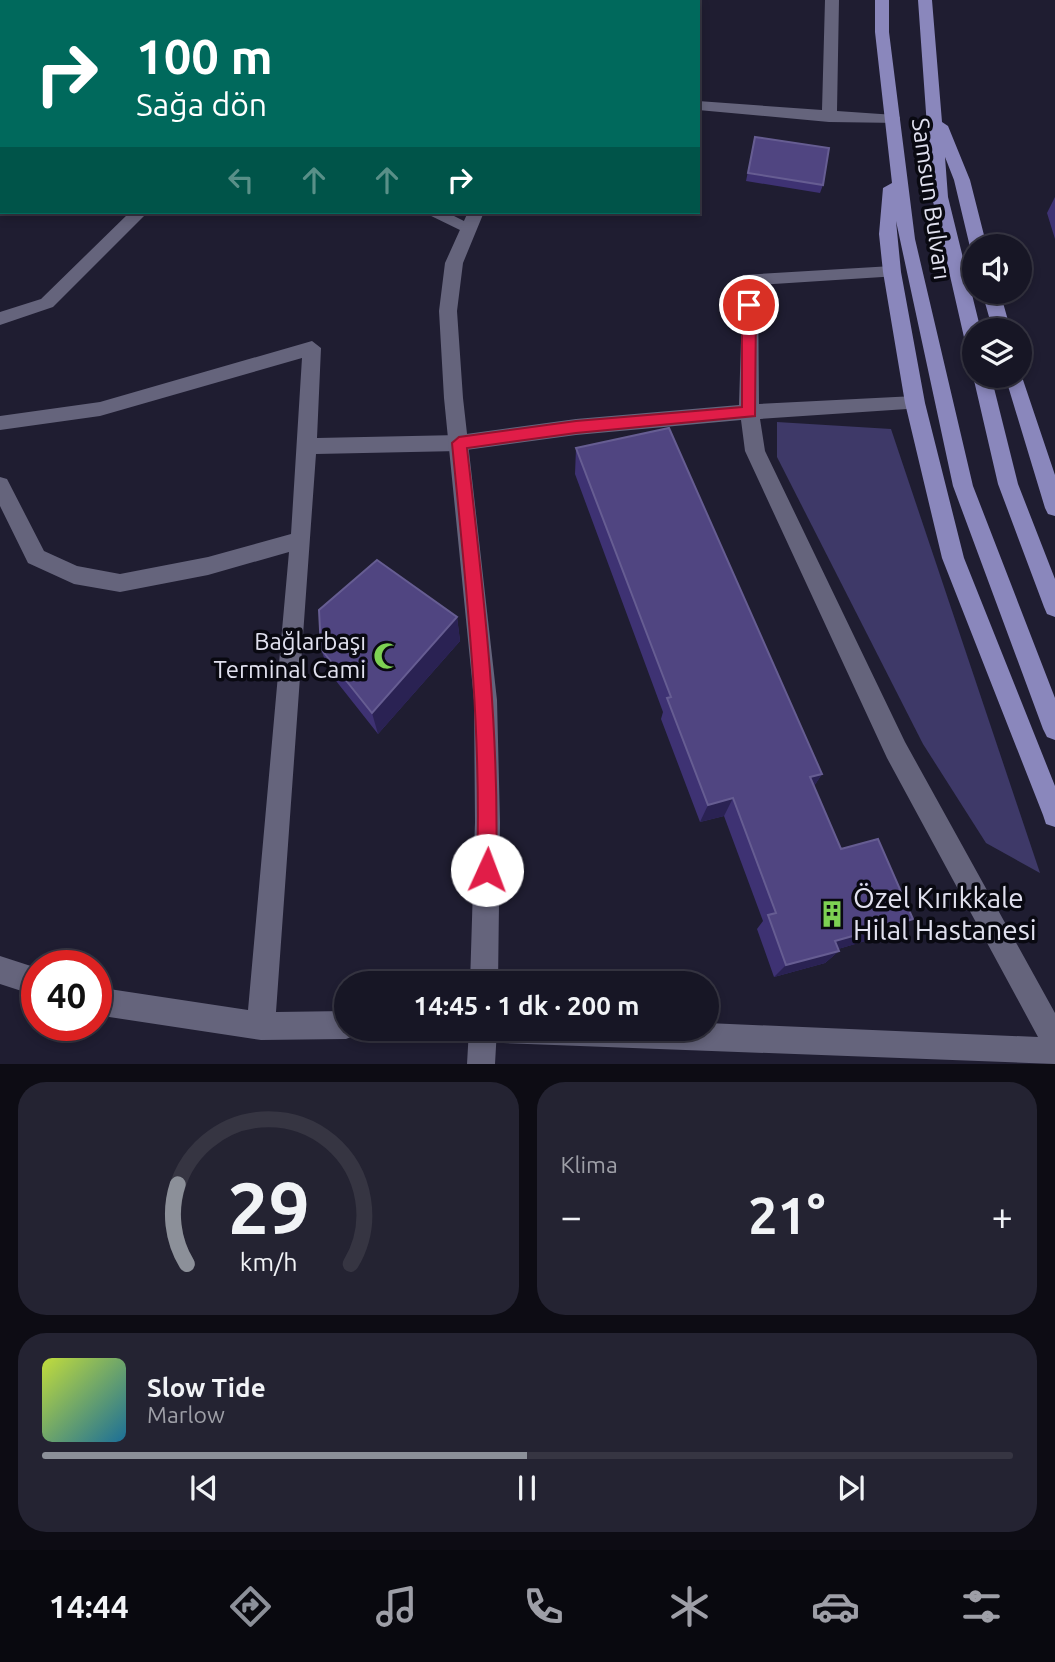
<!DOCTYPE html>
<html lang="tr">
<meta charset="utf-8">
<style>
body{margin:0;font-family:Ubuntu,sans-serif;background:#242332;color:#f1f3f6;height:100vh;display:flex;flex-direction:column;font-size:26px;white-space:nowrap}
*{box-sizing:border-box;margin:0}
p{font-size:23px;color:#9e9fa7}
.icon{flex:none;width:38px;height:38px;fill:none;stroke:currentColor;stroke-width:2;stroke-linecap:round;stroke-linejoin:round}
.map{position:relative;height:1064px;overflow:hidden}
.panel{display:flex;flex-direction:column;gap:18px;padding:18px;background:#0d0c14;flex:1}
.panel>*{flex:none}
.hud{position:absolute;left:0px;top:0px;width:700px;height:214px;box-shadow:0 4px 10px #0003,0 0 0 2px #363542;background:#00695c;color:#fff;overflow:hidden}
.buttons{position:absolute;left:962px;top:234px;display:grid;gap:14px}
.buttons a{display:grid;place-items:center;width:70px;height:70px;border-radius:50%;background:#171625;box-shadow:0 4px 10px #0003,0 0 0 2px #363542;font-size:35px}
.speed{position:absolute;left:21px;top:950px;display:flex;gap:14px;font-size:35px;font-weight:700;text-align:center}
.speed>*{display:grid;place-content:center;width:91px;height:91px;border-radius:50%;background:#171625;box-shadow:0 4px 10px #0003,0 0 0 2px #363542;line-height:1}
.speed .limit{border:10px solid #d22;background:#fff;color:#111}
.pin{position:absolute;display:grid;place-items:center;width:60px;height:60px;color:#fff;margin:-30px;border:4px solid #fff;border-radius:50%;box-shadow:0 2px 7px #0007}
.me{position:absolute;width:77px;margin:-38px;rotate:2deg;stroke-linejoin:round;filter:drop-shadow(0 0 5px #0008)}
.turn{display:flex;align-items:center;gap:24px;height:147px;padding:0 21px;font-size:32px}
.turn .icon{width:91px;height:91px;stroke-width:2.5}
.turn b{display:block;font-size:49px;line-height:60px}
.lanes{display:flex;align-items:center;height:66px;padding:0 21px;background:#0003;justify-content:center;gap:35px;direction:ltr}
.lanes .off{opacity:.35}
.big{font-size:52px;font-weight:600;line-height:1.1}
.panel .widget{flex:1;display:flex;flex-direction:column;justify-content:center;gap:10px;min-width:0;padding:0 24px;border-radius:28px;background:#242332}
.panel .dial{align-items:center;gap:0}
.dial svg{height:182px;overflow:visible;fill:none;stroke:#363542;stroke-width:7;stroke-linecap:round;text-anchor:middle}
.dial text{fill:#f1f3f6;stroke:none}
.song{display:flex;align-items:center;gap:21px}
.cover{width:84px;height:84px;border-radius:10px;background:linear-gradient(135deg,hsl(70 70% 55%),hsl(200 70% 35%))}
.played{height:7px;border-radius:4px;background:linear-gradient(90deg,#8c9099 50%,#363542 50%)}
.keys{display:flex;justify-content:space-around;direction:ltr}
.heat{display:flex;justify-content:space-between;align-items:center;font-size:38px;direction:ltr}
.panel .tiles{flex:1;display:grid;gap:18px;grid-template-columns:1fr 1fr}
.widget:last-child{grid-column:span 2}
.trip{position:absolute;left:334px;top:971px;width:385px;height:70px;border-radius:35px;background:#171625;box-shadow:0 4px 10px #0003,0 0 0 2px #363542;font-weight:600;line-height:70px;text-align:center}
.tab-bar{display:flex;height:112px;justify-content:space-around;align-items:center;background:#09090f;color:#9e9fa7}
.tab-bar .icon{width:49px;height:49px}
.tab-bar .current{color:#8c9099}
.tab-bar b{font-size:32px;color:#f1f3f6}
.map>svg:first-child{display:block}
.green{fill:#3e3968}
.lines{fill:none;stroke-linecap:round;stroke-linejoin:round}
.street{fill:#65647c;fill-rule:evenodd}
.secondary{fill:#65647c;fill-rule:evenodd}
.primary{fill:#8a87bc;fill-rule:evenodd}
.wall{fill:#3e3273}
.shaded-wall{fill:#2a2253}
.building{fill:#504581;stroke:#665d92;stroke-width:2}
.route{fill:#e11d48;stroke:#92132f;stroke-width:2}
.labels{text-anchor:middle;stroke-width:7;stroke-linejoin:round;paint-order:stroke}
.street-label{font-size:24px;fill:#e1e1ef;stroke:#090911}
.poi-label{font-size:24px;fill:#e1e1ef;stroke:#090911;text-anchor:end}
.near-poi-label{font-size:28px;fill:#e1e1ef;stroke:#090911;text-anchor:start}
</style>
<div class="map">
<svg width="1055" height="1064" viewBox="0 0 1055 1064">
<rect width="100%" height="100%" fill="#1f1d31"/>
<!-- green -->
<path class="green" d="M 777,422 L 891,429 L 1040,873 L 986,843 L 923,744 L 777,457 Z"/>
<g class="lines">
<!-- street -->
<path class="street" d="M 18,0 L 32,0 L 17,2 Z
M 232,0 L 249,0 L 251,2 L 233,2 Z
M 314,0 L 328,0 L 313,2 Z
M 825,0 L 839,0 L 837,111 L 895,115 L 900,117 L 900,123 L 829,122 L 698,110 L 698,101 L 822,110 Z
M 0,53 L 2,53 L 2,61 L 0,61 Z
M 0,102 L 2,102 L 0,125 Z
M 130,212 L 148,212 L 53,307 L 0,325 L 0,312 L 41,299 Z
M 423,212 L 446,212 L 476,227 L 474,231 L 462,231 Z
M 892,266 L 901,272 L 898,276 L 758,285 L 759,404 L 915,396 L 925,403 L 922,408 L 760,419 L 765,451 L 905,742 L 1055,1013 L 1055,1064 L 503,1043 L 493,1039 L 489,1029 L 707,1029 L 707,1023 L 1038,1037 L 887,758 L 745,451 L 741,420 L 576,435 L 459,451 L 316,454 L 276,1012 L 346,1011 L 346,1029 L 358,1029 L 356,1035 L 346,1039 L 261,1040 L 96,1015 L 96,987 L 248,1010 L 289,552 L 208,575 L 120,592 L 74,584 L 28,563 L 0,506 L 0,477 L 7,479 L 44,551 L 77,566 L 120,574 L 208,557 L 291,534 L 302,358 L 100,416 L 0,430 L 0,416 L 100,402 L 312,341 L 321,348 L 317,438 L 459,435 L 576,419 L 739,405 L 743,275 Z
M 0,956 L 37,968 L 37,996 L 0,984 Z"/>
<!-- secondary -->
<path class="secondary" d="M 573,0 L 587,0 L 587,2 L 573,2 Z
M 468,212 L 484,212 L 463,263 L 457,311 L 463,398 L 497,700 L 500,822 L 498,984 L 470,984 L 475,822 L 474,700 L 444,398 L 439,311 L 445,263 Z
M 469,1029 L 497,1029 L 495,1064 L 467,1064 Z"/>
<!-- primary -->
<path class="primary" d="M 875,0 L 889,0 L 889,32 L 915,239 L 973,486 L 1055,698 L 1055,740 L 1047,737 L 1043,729 L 953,486 L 896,221 L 901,272 L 925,403 L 964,558 L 1055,786 L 1055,827 L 1046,824 L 1043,815 L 942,558 L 905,403 L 883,272 L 879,234 L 883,188 L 892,183 L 875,32 Z
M 918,0 L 932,0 L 942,122 L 948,126 L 970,180 L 987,247 L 975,247 L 975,252 L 970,247 L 954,180 L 945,157 L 948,197 L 981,331 L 975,331 L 975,353 L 966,346 L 932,197 Z
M 982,292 L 1000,292 L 1011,331 L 993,331 Z
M 1020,371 L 1055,475 L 1055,516 L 1048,514 L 1045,508 L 1005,376 L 1020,376 Z
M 975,372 L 975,376 L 991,376 L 1018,484 L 1055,579 L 1055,617 L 1047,614 L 1044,607 L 998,484 L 973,376 Z"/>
</g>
<!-- wall -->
<path class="wall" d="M 755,137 L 823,185 L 820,193 L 746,181 Z
M 1055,197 L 1055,239 L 1047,213 Z
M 576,448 L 822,774 L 814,786 L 841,849 L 896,932 L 838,949 L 839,951 L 825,963 L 774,977 L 757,929 L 763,921 L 724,816 L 700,822 L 661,719 L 663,712 L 575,474 Z
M 457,617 L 460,641 L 378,734 L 329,672 L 321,649 Z"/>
<!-- shaded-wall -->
<path class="shaded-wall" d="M 457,617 L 460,641 L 378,734 L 372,713 Z
M 822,774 L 810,792 L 810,777 Z
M 733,798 L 724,816 L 700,822 L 708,805 Z
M 913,919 L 896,932 L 821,954 L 835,941 Z
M 839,951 L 825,963 L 774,977 L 786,965 Z"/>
<!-- building -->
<path class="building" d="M 755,137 L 829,148 L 823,185 L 748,173 Z
M 669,428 L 822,774 L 810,777 L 841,849 L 878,839 L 913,919 L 835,941 L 839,951 L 786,965 L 768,915 L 776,913 L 733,798 L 708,805 L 667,698 L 671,697 L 576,448 Z
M 377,560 L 457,617 L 372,713 L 321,649 L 319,610 Z"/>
<!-- route -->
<path class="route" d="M 749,301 L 756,305 L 755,416 L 576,433 L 467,448 C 483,589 500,728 496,870 L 494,877 L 487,880 L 480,877 L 477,870 C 482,726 466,586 452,443 L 459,437 L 576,421 L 742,407 L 742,305 Z"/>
<!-- icons -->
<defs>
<symbol id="mosque-bare" viewBox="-9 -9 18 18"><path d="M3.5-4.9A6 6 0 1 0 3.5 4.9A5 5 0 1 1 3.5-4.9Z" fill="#7dd153" stroke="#090911" stroke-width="2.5" paint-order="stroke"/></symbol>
<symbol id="building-bare" viewBox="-9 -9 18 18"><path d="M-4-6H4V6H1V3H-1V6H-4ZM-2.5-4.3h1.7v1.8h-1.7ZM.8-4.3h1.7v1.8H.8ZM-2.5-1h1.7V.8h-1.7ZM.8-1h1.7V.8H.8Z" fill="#7dd153" stroke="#090911" stroke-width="2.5" paint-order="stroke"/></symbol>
</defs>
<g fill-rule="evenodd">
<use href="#mosque-bare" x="368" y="637" width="38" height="38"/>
<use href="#building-bare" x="813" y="895" width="38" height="38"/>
</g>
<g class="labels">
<!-- street labels -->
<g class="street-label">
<text transform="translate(931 199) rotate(82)" y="8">Samsun Bulvarı</text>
</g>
<!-- poi labels -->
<g class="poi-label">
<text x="366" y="650">Bağlarbaşı<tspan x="366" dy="28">Terminal Cami</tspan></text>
</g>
<!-- near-poi labels -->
<g class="near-poi-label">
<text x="853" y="908">Özel Kırıkkale<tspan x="853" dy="32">Hilal Hastanesi</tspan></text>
</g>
</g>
</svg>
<div class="buttons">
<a><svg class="icon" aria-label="sound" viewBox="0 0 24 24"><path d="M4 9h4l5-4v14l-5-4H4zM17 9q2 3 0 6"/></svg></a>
<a><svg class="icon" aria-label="layers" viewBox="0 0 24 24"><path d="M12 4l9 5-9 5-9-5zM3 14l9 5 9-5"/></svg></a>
</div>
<div class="speed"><div class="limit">40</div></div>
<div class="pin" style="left:749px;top:305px;background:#d93025"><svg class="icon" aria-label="arrive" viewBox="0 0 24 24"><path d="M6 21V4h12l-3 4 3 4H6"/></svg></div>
<svg class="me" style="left:487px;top:870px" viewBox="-20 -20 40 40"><circle r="19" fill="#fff"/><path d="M0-13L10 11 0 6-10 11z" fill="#e11d48"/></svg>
<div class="trip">14:45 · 1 dk · 200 m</div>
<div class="hud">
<div class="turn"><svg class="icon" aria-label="right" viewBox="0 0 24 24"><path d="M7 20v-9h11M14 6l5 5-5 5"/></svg><div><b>100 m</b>Sağa dön</div></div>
<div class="lanes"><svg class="icon off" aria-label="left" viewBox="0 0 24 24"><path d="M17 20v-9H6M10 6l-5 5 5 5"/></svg><svg class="icon off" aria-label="ahead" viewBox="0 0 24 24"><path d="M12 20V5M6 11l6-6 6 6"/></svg><svg class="icon off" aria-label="ahead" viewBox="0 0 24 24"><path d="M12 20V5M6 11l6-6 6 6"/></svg><svg class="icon" aria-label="right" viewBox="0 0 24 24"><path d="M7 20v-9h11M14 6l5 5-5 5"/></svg></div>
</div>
</div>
<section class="panel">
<div class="tiles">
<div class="widget dial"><svg viewBox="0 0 100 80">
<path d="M14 69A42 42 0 1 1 86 69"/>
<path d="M14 69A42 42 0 0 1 10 34" stroke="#8c9099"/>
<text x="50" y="56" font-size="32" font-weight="700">29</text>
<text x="50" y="72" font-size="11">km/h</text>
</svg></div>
<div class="widget"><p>Klima</p>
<div class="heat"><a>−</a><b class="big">21°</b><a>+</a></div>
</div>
<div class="widget">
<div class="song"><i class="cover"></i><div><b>Slow Tide</b><p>Marlow</p></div></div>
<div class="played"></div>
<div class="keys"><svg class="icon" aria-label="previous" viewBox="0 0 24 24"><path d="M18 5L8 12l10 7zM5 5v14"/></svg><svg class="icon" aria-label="pause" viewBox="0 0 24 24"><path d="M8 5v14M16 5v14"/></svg><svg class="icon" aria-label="next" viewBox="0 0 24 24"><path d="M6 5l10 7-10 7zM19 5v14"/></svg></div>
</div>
</div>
</section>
<nav class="tab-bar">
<b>14:44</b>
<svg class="icon current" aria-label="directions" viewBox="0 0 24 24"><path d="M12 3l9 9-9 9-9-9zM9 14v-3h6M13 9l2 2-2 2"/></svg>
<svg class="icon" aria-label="music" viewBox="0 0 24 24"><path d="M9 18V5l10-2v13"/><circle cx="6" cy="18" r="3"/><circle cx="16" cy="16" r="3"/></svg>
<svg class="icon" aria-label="phone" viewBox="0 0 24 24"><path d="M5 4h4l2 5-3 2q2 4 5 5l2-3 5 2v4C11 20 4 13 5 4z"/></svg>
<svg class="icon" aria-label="climate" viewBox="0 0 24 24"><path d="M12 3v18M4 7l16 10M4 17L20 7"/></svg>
<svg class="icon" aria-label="car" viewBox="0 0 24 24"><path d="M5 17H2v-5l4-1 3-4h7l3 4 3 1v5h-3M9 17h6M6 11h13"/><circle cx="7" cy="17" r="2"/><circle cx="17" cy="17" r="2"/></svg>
<svg class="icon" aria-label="filters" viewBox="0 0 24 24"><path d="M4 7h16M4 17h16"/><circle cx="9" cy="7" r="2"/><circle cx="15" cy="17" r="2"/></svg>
</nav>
